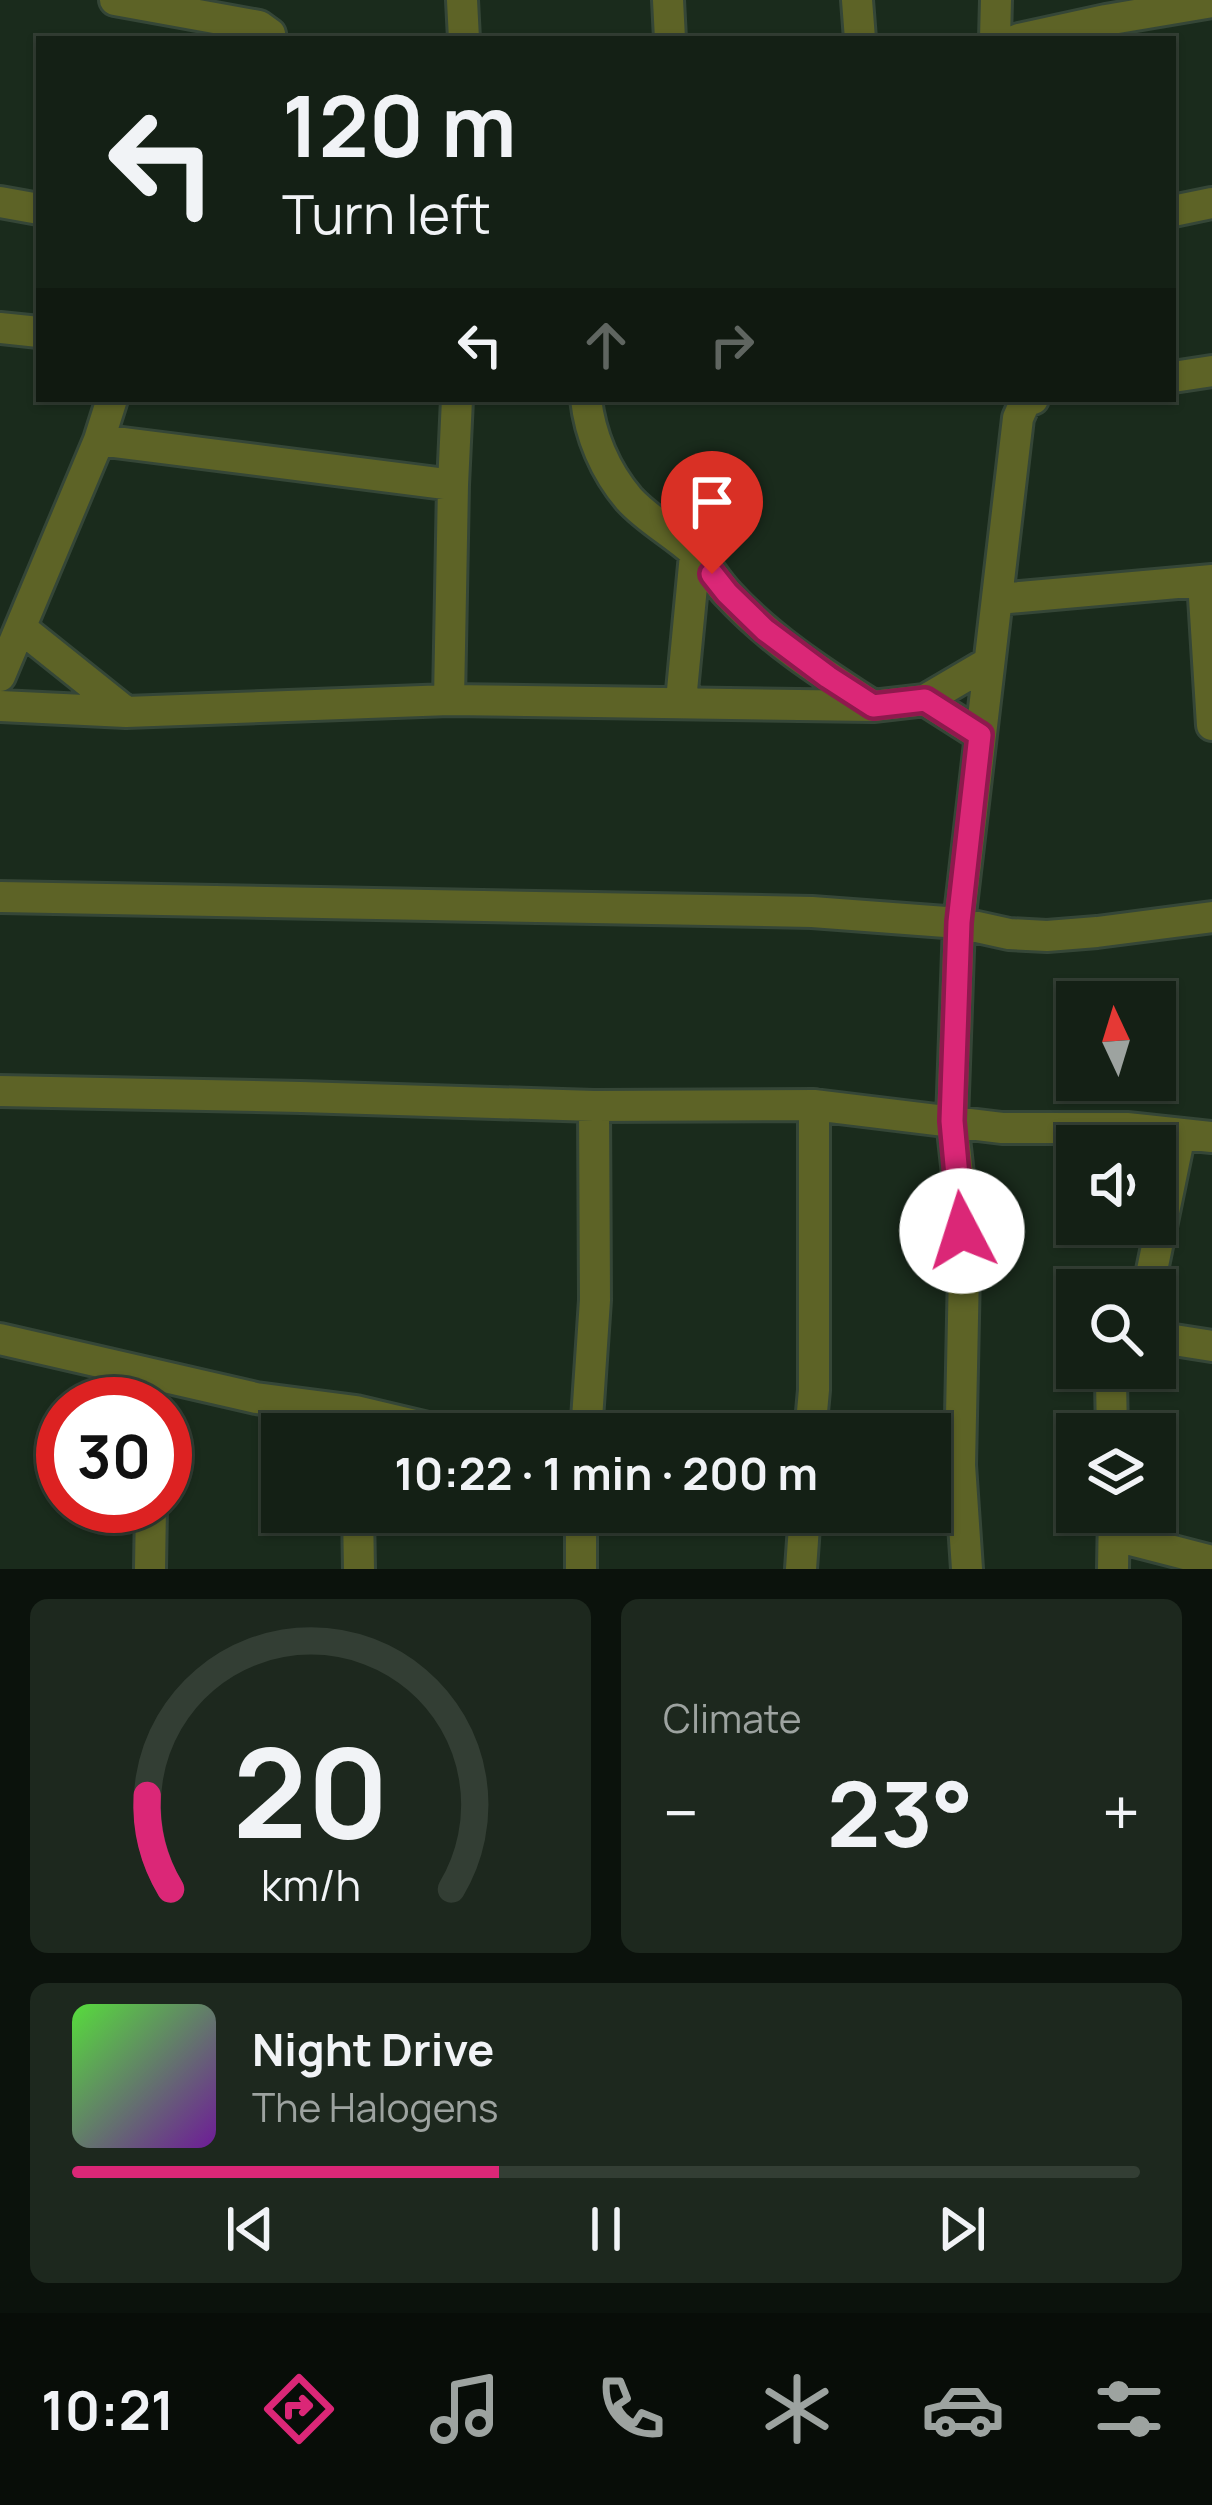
<!DOCTYPE html>
<meta charset="utf-8">
<style>
body{margin:0;font-family:Manrope,sans-serif;background:#1d281e;color:#f1f3f6;height:100vh;display:flex;flex-direction:column;font-size:45px;white-space:nowrap}
*{box-sizing:border-box;margin:0}
p{font-size:39px;color:#9da3a0}
.icon{flex:none;width:66px;height:66px;fill:none;stroke:currentColor;stroke-width:2;stroke-linecap:round;stroke-linejoin:round}
.map{position:relative;height:1569px;overflow:hidden}
.side{display:flex;flex-direction:column;gap:30px;padding:30px;background:#0b120c;flex:1}
.side>*{flex:none}
.hud{position:absolute;left:36px;top:36px;width:1140px;height:366px;border-radius:0px;box-shadow:0 3px 9px #0004,0 0 0 3px #333e34;background:#142015;color:#f1f3f6;overflow:hidden}
.needle{width:78px;rotate:356deg}
.fabs{position:absolute;left:1056px;top:981px;display:grid;gap:24px}
.fabs a{display:grid;place-items:center;width:120px;height:120px;border-radius:0px;background:#142015;box-shadow:0 3px 9px #0004,0 0 0 3px #333e34;font-size:60px}
.speed{position:absolute;left:36px;top:1377px;display:flex;gap:24px;font-size:60px;font-weight:700;text-align:center}
.speed>*{display:grid;place-content:center;width:156px;height:156px;border-radius:50%;background:#142015;box-shadow:0 3px 9px #0004,0 0 0 3px #333e34;line-height:1}
.speed .limit{border:18px solid #d22;background:#fff;color:#111}
.pin{position:absolute;display:grid;place-items:center;width:102px;height:102px;color:#fff;margin:-123px -51px;border-radius:50% 50% 50% 0;rotate:-45deg;box-shadow:0 0 12px #0007}
.pin .icon{rotate:45deg}
.me{position:absolute;width:132px;margin:-66px;rotate:355deg;stroke-linejoin:round;filter:drop-shadow(0 0 9px #0008)}
.turn{display:flex;align-items:center;gap:42px;height:252px;padding:0 48px;font-size:54px}
.turn .icon{width:156px;height:156px;stroke-width:2.5}
.turn b{display:block;font-size:84px;line-height:102px}
.lanes{display:flex;align-items:center;height:114px;padding:0 48px;background:#0003;justify-content:center;gap:60px;direction:ltr}
.lanes .off{opacity:.35}
.big{font-size:90px;font-weight:700;line-height:1.1}
.side .widget{flex:1;display:flex;flex-direction:column;justify-content:center;gap:18px;min-width:0;padding:0 42px;border-radius:18px;background:#1d281e}
.side .dial{align-items:center;gap:0}
.dial svg{height:312px;overflow:visible;fill:none;stroke:#333e34;stroke-width:7;stroke-linecap:round;text-anchor:middle}
.dial text{fill:#f1f3f6;stroke:none}
.song{display:flex;align-items:center;gap:36px}
.cover{width:144px;height:144px;border-radius:18px;background:linear-gradient(135deg,hsl(110 70% 55%),hsl(280 70% 35%))}
.played{height:12px;border-radius:6px;background:linear-gradient(90deg,#db2777 40%,#333e34 40%)}
.keys{display:flex;justify-content:space-around;direction:ltr}
.heat{display:flex;justify-content:space-between;align-items:center;font-size:66px;direction:ltr}
.side .tiles{flex:1;display:grid;gap:30px;grid-template-columns:1fr 1fr}
.widget:last-child{grid-column:span 2}
.trip{position:absolute;left:261px;top:1413px;width:690px;height:120px;border-radius:0px;background:#142015;box-shadow:0 3px 9px #0004,0 0 0 3px #333e34;font-weight:700;line-height:120px;text-align:center}
.tab-bar{display:flex;height:192px;justify-content:space-around;align-items:center;background:#080d08;color:#9da3a0}
.tab-bar .icon{width:84px;height:84px}
.tab-bar .selected{color:#db2777}
.tab-bar b{font-size:54px;color:#f1f3f6}
.map>svg:first-child{display:block}
.lines{fill:none;stroke-linecap:round;stroke-linejoin:round}
.minor-casing{stroke:#354637;stroke-width:36}
.minor{stroke:#5d6326;stroke-width:30}
.route-casing{stroke:#8e194d;stroke-width:30}
.route{stroke:#db2777;stroke-width:21}
</style>
<div class="map">
<svg width="1212" height="1569" viewBox="0 0 1212 1569">
<rect width="100%" height="100%" fill="#1a2b1c"/>
<g class="lines">
<defs>
<path id="minor" d="M 115,0 L 259,26 L 270,34 L 271,39
M 462,0 L 464,39
M 668,0 L 670,39
M 857,0 L 860,39
M 995,39 L 996,0
M 1019,39 L 1106,20 L 1212,2
M 0,202 L 39,209
M 1173,211 L 1212,203
M 0,328 L 39,332
M 1173,377 L 1212,371
M 586,399 C 590,435 605,471 629,499 C 647,519 673,533 693,551 C 707,564 715,581 728,594 C 769,639 822,673 873,706
M 99,440 L 453,485
M 1203,581 L 1212,725
M 998,599 L 1212,580
M 21,628 L 126,712
M 0,676 L 99,440 L 112,399
M 449,700 L 453,485 L 457,399
M 925,700 L 980,735
M 681,701 L 703,471
M 0,706 L 126,712 L 449,700 L 873,706 L 925,700 L 988,663
M 0,897 L 812,912 L 959,923 L 1009,934 L 1047,936 L 1097,932 L 1212,917
M 0,1091 L 301,1097 L 594,1106 L 814,1105 L 1002,1128 L 1127,1128 L 1212,1137
M 1148,1290 L 1180,1134
M 1155,1337 L 1212,1346
M 0,1339 L 256,1398 L 356,1411 L 453,1434
M 586,1434 L 595,1300 L 594,1106
M 810,1434 L 814,1390 L 814,1105
M 1112,1434 L 1111,1380 L 1114,1368
M 358,1512 L 359,1569
M 1115,1536 L 1212,1561
M 150,1569 L 151,1506
M 581,1569 L 581,1512
M 801,1569 L 805,1512
M 967,1569 L 960,1465 L 964,1270 L 960,1192 L 952,1121 L 959,923 L 1018,418 L 1025,402 L 1033,399
M 1113,1569 L 1114,1512"/>
</defs>
<!-- minor casing -->
<use href="#minor" class="minor-casing"/>
<!-- minor -->
<use href="#minor" class="minor"/>
</g>
<g class="lines">
<defs>
<path id="route" d="M 712,574 L 727,593 L 765,630 L 828,677 L 873,706 L 925,700 L 980,735 L 959,922 L 952,1121 L 962,1231"/>
</defs>
<!-- route casing -->
<use href="#route" class="route-casing"/>
<!-- route -->
<use href="#route" class="route"/>
</g>
</svg>
<div class="fabs">
<a><svg class="needle" viewBox="-14 -14 28 28"><path d="M0-13l5 13h-10z" fill="#e53935"/><path d="M0 13l5-13h-10z" fill="#9da3a0"/></svg></a>
<a><svg class="icon" aria-label="sound" viewBox="0 0 24 24"><path d="M4 9h4l5-4v14l-5-4H4zM17 9q2 3 0 6"/></svg></a>
<a><svg class="icon" aria-label="search" viewBox="0 0 24 24"><circle cx="10" cy="10" r="6"/><path d="M15 15l6 6"/></svg></a>
<a><svg class="icon" aria-label="layers" viewBox="0 0 24 24"><path d="M12 4l9 5-9 5-9-5zM3 14l9 5 9-5"/></svg></a>
</div>
<div class="speed"><div class="limit">30</div></div>
<div class="pin" style="left:712px;top:574px;background:#d93025"><svg class="icon" aria-label="arrive" viewBox="0 0 24 24"><path d="M6 21V4h12l-3 4 3 4H6"/></svg></div>
<svg class="me" style="left:962px;top:1231px" viewBox="-20 -20 40 40"><circle r="19" fill="#fff"/><path d="M0-13L10 11 0 6-10 11z" fill="#db2777"/></svg>
<div class="trip">10:22 · 1 min · 200 m</div>
<div class="hud">
<div class="turn"><svg class="icon" aria-label="left" viewBox="0 0 24 24"><path d="M17 20v-9H6M10 6l-5 5 5 5"/></svg><div><b>120 m</b>Turn left</div></div>
<div class="lanes"><svg class="icon" aria-label="left" viewBox="0 0 24 24"><path d="M17 20v-9H6M10 6l-5 5 5 5"/></svg><svg class="icon off" aria-label="ahead" viewBox="0 0 24 24"><path d="M12 20V5M6 11l6-6 6 6"/></svg><svg class="icon off" aria-label="right" viewBox="0 0 24 24"><path d="M7 20v-9h11M14 6l5 5-5 5"/></svg></div>
</div>
</div>
<section class="side">
<div class="tiles">
<div class="widget dial"><svg viewBox="0 0 100 80">
<path d="M14 69A42 42 0 1 1 86 69"/>
<path d="M14 69A42 42 0 0 1 8 45" stroke="#db2777"/>
<text x="50" y="56" font-size="32" font-weight="700">20</text>
<text x="50" y="72" font-size="11">km/h</text>
</svg></div>
<div class="widget"><p>Climate</p>
<div class="heat"><a>−</a><b class="big">23°</b><a>+</a></div>
</div>
<div class="widget">
<div class="song"><i class="cover"></i><div><b>Night Drive</b><p>The Halogens</p></div></div>
<div class="played"></div>
<div class="keys"><svg class="icon" aria-label="previous" viewBox="0 0 24 24"><path d="M18 5L8 12l10 7zM5 5v14"/></svg><svg class="icon" aria-label="pause" viewBox="0 0 24 24"><path d="M8 5v14M16 5v14"/></svg><svg class="icon" aria-label="next" viewBox="0 0 24 24"><path d="M6 5l10 7-10 7zM19 5v14"/></svg></div>
</div>
</div>
</section>
<nav class="tab-bar">
<b>10:21</b>
<svg class="icon selected" aria-label="directions" viewBox="0 0 24 24"><path d="M12 3l9 9-9 9-9-9zM9 14v-3h6M13 9l2 2-2 2"/></svg>
<svg class="icon" aria-label="music" viewBox="0 0 24 24"><path d="M9 18V5l10-2v13"/><circle cx="6" cy="18" r="3"/><circle cx="16" cy="16" r="3"/></svg>
<svg class="icon" aria-label="phone" viewBox="0 0 24 24"><path d="M5 4h4l2 5-3 2q2 4 5 5l2-3 5 2v4C11 20 4 13 5 4z"/></svg>
<svg class="icon" aria-label="climate" viewBox="0 0 24 24"><path d="M12 3v18M4 7l16 10M4 17L20 7"/></svg>
<svg class="icon" aria-label="car" viewBox="0 0 24 24"><path d="M5 17H2v-5l4-1 3-4h7l3 4 3 1v5h-3M9 17h6M6 11h13"/><circle cx="7" cy="17" r="2"/><circle cx="17" cy="17" r="2"/></svg>
<svg class="icon" aria-label="filters" viewBox="0 0 24 24"><path d="M4 7h16M4 17h16"/><circle cx="9" cy="7" r="2"/><circle cx="15" cy="17" r="2"/></svg>
</nav>
